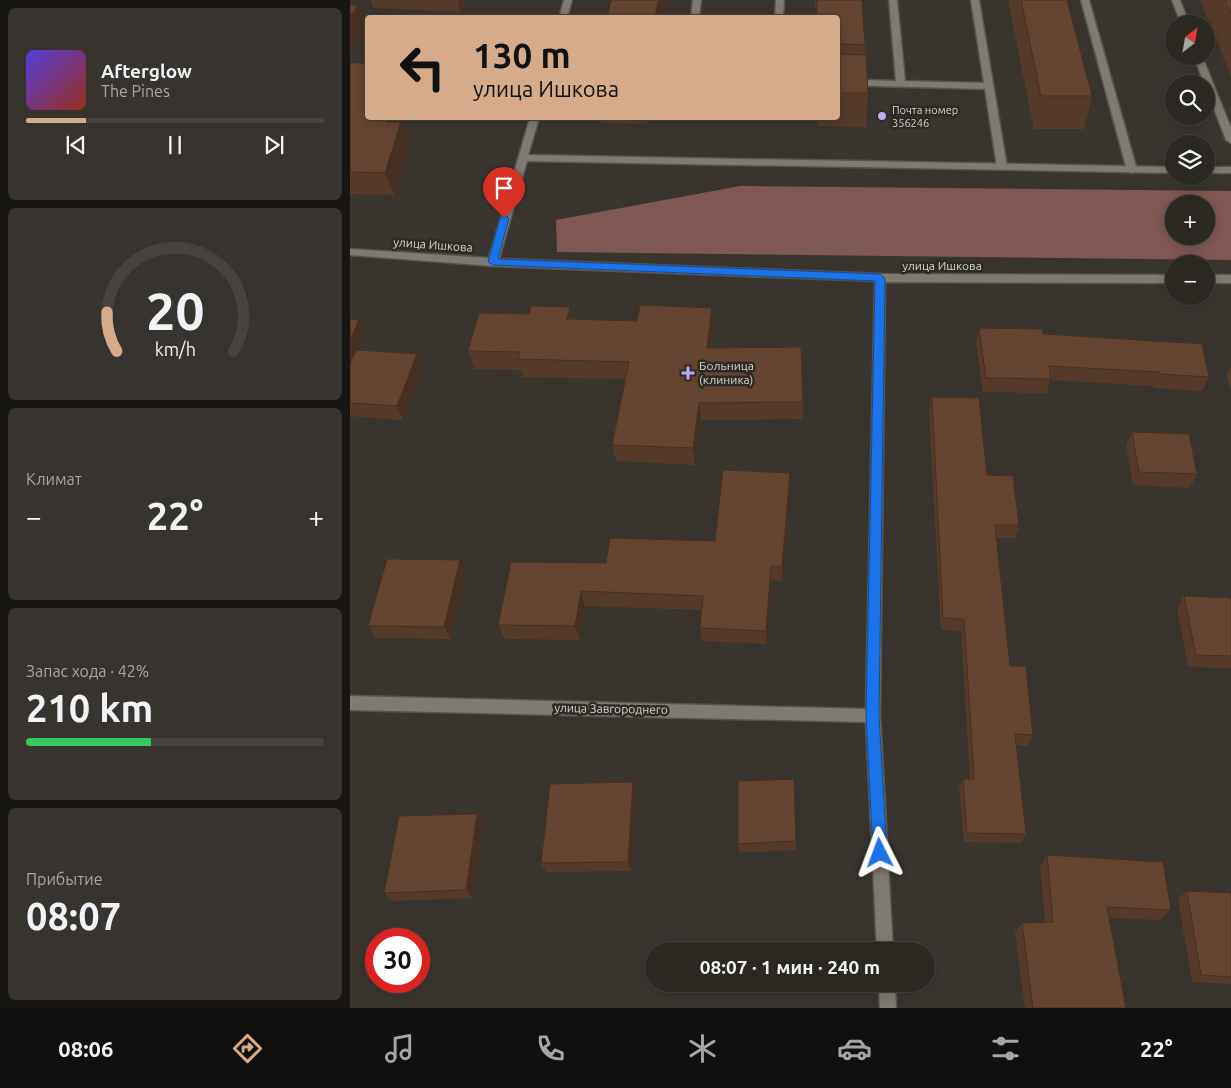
<!DOCTYPE html>
<html lang="ru">
<meta charset="utf-8">
<style>
body{margin:0;font-family:Ubuntu,sans-serif;background:#37342f;color:#f1f3f6;height:100vh;display:flex;flex-direction:column;font-size:19px;white-space:nowrap}
*{box-sizing:border-box;margin:0}
p{font-size:16px;color:#a6a6a5}
.icon{flex:none;width:28px;height:28px;fill:none;stroke:currentColor;stroke-width:2;stroke-linecap:round;stroke-linejoin:round}
.map{position:relative;flex:1;overflow:hidden}
.sheet{display:flex;flex-direction:column;gap:8px;padding:8px;background:#181613;width:350px}
.sheet>*{flex:none}
.banner{position:absolute;left:15px;top:15px;width:475px;height:105px;border-radius:5px;box-shadow:0 2px 12px #0003,0 0 0 1px #474440;background:#d6ab8b;color:#111;overflow:hidden}
.needle{width:32px;rotate:31deg}
.buttons{position:absolute;left:815px;top:15px;display:grid;gap:10px}
.buttons a{display:grid;place-items:center;width:50px;height:50px;border-radius:50%;background:#2b2822;box-shadow:0 2px 12px #0003,0 0 0 1px #474440;font-size:25px}
.speed{position:absolute;left:15px;top:928px;display:flex;gap:10px;font-size:25px;font-weight:700;text-align:center}
.speed>*{display:grid;place-content:center;width:65px;height:65px;border-radius:50%;background:#2b2822;box-shadow:0 2px 12px #0003,0 0 0 1px #474440;line-height:1}
.speed .limit{border:8px solid #d22;background:#fff;color:#111}
.pin{position:absolute;display:grid;place-items:center;width:42px;height:42px;color:#fff;margin:-51px -21px;border-radius:50% 50% 50% 0;rotate:-45deg;box-shadow:0 0 5px #0007}
.pin .icon{rotate:45deg}
.me{position:absolute;width:55px;margin:-28px;rotate:357deg;stroke-linejoin:round;filter:drop-shadow(0 0 4px #0008)}
.turn{display:flex;align-items:center;gap:18px;height:105px;padding:0 25px;font-size:22px}
.turn .icon{width:65px;height:65px;stroke-width:2.5}
.turn b{display:block;font-size:35px;line-height:42px}
.big{font-size:38px;font-weight:600;line-height:1.1}
.sheet .card{flex:1;display:flex;flex-direction:column;justify-content:center;gap:8px;min-width:0;padding:0 18px;border-radius:8px;background:#37342f}
.sheet .dial{align-items:center;gap:0}
.dial svg{height:130px;overflow:visible;fill:none;stroke:#474440;stroke-width:7;stroke-linecap:round;text-anchor:middle}
.dial text{fill:#f1f3f6;stroke:none}
.song{display:flex;align-items:center;gap:15px}
.cover{width:60px;height:60px;border-radius:8px;background:linear-gradient(135deg,hsl(250 70% 55%),hsl(10 70% 35%))}
.played{height:5px;border-radius:2px;background:linear-gradient(90deg,#d6ab8b 20%,#474440 20%)}
.keys{display:flex;justify-content:space-around;direction:ltr}
.heat{display:flex;justify-content:space-between;align-items:center;font-size:28px;direction:ltr}
.charge{height:8px;border-radius:4px;background:linear-gradient(90deg,#34c759 42%,#474440 0)}
.trip{position:absolute;left:295px;top:942px;width:290px;height:50px;border-radius:25px;background:#2b2822;box-shadow:0 2px 12px #0003,0 0 0 1px #474440;font-weight:600;line-height:50px;text-align:center}
.tab-bar{display:flex;height:80px;justify-content:space-around;align-items:center;background:#11100e;color:#a6a6a5}
.tab-bar .icon{width:35px;height:35px}
.tab-bar .current{color:#d6ab8b}
.tab-bar b{font-size:22px;color:#f1f3f6}
main{display:flex;flex:1;min-height:0}
.map>svg:first-child{display:block}
.forest{fill:#7f5753;fill-rule:evenodd}
.lines{fill:none;stroke-linecap:round;stroke-linejoin:round}
.service-casing{stroke:#57544e;stroke-width:3}
.minor-casing{stroke:#57544e;stroke-width:3}
.service{fill:#7f7a72;fill-rule:evenodd}
.minor{fill:#7f7a72;fill-rule:evenodd}
.wall{fill:#573b2a}
.shaded-wall{fill:#473022}
.building{fill:#654531;stroke:#473022}
.route{fill:#1a73e8;stroke:#114b97}
.poi-dot{fill:#bda9f5;stroke:#2f2b24;stroke-width:2}
.labels{text-anchor:middle;stroke-width:5;stroke-linejoin:round;paint-order:stroke}
.far-poi-label{font-size:11px;fill:#d6d4cf;stroke:#2f2b24;text-anchor:start}
.street-label{font-size:12px;fill:#d6d4cf;stroke:#2f2b24}
.poi-label{font-size:12px;fill:#d6d4cf;stroke:#2f2b24;text-anchor:start}
</style>
<main>
<section class="sheet">
<div class="card">
<div class="song"><i class="cover"></i><div><b>Afterglow</b><p>The Pines</p></div></div>
<div class="played"></div>
<div class="keys"><svg class="icon" aria-label="previous" viewBox="0 0 24 24"><path d="M18 5L8 12l10 7zM5 5v14"/></svg><svg class="icon" aria-label="pause" viewBox="0 0 24 24"><path d="M8 5v14M16 5v14"/></svg><svg class="icon" aria-label="next" viewBox="0 0 24 24"><path d="M6 5l10 7-10 7zM19 5v14"/></svg></div>
</div>
<div class="card dial"><svg viewBox="0 0 100 80">
<path d="M14 69A42 42 0 1 1 86 69"/>
<path d="M14 69A42 42 0 0 1 8 45" stroke="#d6ab8b"/>
<text x="50" y="56" font-size="32" font-weight="700">20</text>
<text x="50" y="72" font-size="11">km/h</text>
</svg></div>
<div class="card"><p>Климат</p>
<div class="heat"><a>−</a><b class="big">22°</b><a>+</a></div>
</div>
<div class="card"><p>Запас хода · 42%</p><b class="big">210 km</b><div class="charge"></div></div>
<div class="card"><p>Прибытие</p><b class="big">08:07</b></div>
</section>
<div class="map">
<svg width="881" height="1008" viewBox="0 0 881 1008">
<rect width="100%" height="100%" fill="#39352e"/>
<!-- forest -->
<path class="forest" d="M 390,186 L 881,191 L 881,260 L 207,252 L 206,220 ZM 824,204 L 856,204 L 856,236 L 824,236 Z"/>
<g class="lines">
<defs>
<path id="service" d="M 343,0 L 351,0 L 349,18 L 341,18 Z
M 426,0 L 434,0 L 433,18 L 425,18 Z
M 539,0 L 547,0 L 555,81 L 634,83 L 621,0 L 629,0 L 657,167 L 655,169 L 652,170 L 647,167 L 635,89 L 488,85 L 488,79 L 546,81 Z
M 731,0 L 739,0 L 787,170 L 785,172 L 782,173 L 777,170 Z
M 822,0 L 830,0 L 839,24 L 831,24 Z
M 844,56 L 852,56 L 881,128 L 881,143 L 876,140 L 856,88 L 856,84 L 854,84 Z"/>
<path id="minor" d="M 214,0 L 222,0 L 217,18 L 209,18 Z
M 180,118 L 189,118 L 178,155 L 824,167 L 824,173 L 177,161 L 149,259 L 530,274 L 824,275 L 824,283 L 535,282 L 530,716 L 543,951 L 527,951 L 516,722 L 0,710 L 0,696 L 516,709 L 525,281 L 143,266 L 0,255 L 0,249 L 139,258 Z
M 856,167 L 881,167 L 881,173 L 856,173 Z
M 856,275 L 881,275 L 881,283 L 856,283 Z
M 529,984 L 545,984 L 546,1008 L 530,1008 Z"/>
</defs>
<!-- service casing -->
<use href="#service" class="service-casing"/>
<!-- minor casing -->
<use href="#minor" class="minor-casing"/>
<!-- service -->
<use href="#service" class="service"/>
<!-- minor -->
<use href="#minor" class="minor"/>
</g>
<!-- wall -->
<path class="wall" d="M 21,0 L 116,0 L 110,12 L 23,8 Z
M 465,0 L 512,0 L 515,45 L 514,54 L 518,93 L 516,127 L 468,126 L 468,118 L 488,118 L 488,18 L 466,18 Z
M 658,0 L 717,0 L 742,96 L 734,129 L 684,129 Z
M 850,0 L 881,0 L 881,76 Z
M 0,63 L 58,118 L 53,127 L 59,144 L 44,195 L 0,194 Z
M 250,118 L 298,118 L 297,124 L 251,123 Z
M 362,308 L 364,325 L 361,348 L 453,402 L 453,419 L 351,420 L 345,465 L 266,461 L 262,445 L 275,379 L 173,377 L 171,370 L 125,369 L 118,351 L 223,320 L 287,321 Z
M 0,319 L 9,320 L 15,332 L 7,350 L 73,368 L 53,420 L 0,416 Z
M 629,328 L 693,334 L 859,377 L 852,391 L 804,388 L 803,386 L 700,380 L 697,393 L 633,392 L 626,343 Z
M 881,366 L 881,391 L 877,375 Z
M 582,397 L 637,475 L 669,525 L 665,538 L 647,538 L 660,666 L 683,735 L 678,746 L 666,745 L 676,834 L 671,843 L 614,842 L 609,789 L 613,779 L 620,779 L 611,631 L 591,630 L 579,411 Z
M 782,432 L 847,474 L 840,488 L 783,485 L 776,445 Z
M 440,489 L 433,581 L 421,580 L 417,644 L 352,641 L 350,628 L 352,610 L 235,606 L 230,640 L 155,639 L 148,625 L 256,563 L 365,541 Z
M 116,573 L 101,639 L 26,638 L 18,626 Z
M 834,596 L 881,598 L 881,668 L 838,667 L 827,608 Z
M 283,782 L 287,792 L 281,871 L 196,872 L 191,863 Z
M 127,814 L 133,823 L 123,898 L 43,901 L 34,893 Z
M 446,841 L 446,850 L 389,853 L 388,844 Z
M 697,855 L 821,910 L 810,920 L 759,918 L 776,1008 L 675,1008 L 665,932 L 672,923 L 695,922 L 690,867 Z
M 837,891 L 881,893 L 881,984 L 842,982 L 828,899 Z"/>
<!-- shaded-wall -->
<path class="shaded-wall" d="M 107,0 L 116,0 L 110,12 Z
M 308,0 L 317,0 L 314,18 L 305,18 Z
M 8,5 L 15,28 L 0,53 L 0,17 Z
M 38,118 L 58,118 L 53,127 L 59,144 L 44,195 L 35,173 L 36,122 Z
M 220,307 L 224,325 L 217,319 Z
M 362,308 L 364,325 L 358,366 L 357,348 Z
M 9,320 L 15,332 L 0,367 L 0,340 Z
M 67,354 L 73,368 L 53,420 L 47,406 Z
M 349,403 L 351,420 L 345,465 L 343,448 Z
M 440,473 L 440,489 L 433,581 L 432,567 Z
M 110,560 L 116,573 L 101,639 L 94,627 Z
M 421,566 L 421,580 L 417,644 L 416,631 Z
M 231,591 L 235,606 L 230,640 L 225,626 Z
M 283,782 L 287,792 L 281,871 L 278,862 Z
M 127,814 L 133,823 L 123,898 L 116,890 Z"/>
<!-- building -->
<path class="building" d="M 261,0 L 308,0 L 305,18 L 257,18 Z
M 467,0 L 512,0 L 515,45 L 489,44 L 488,52 L 488,18 L 467,18 Z
M 671,0 L 717,0 L 742,96 L 691,96 Z
M 875,0 L 881,0 L 881,14 Z
M 0,5 L 8,5 L 0,17 Z
M 488,52 L 489,54 L 516,55 L 518,93 L 488,93 Z
M 0,63 L 18,63 L 18,118 L 38,118 L 36,122 L 51,122 L 35,173 L 0,172 Z
M 290,305 L 362,308 L 357,348 L 451,347 L 453,402 L 349,403 L 343,448 L 262,445 L 279,362 L 168,359 L 170,352 L 118,351 L 129,313 L 179,314 L 181,306 L 220,307 L 217,319 L 287,321 Z
M 0,319 L 9,320 L 0,340 Z
M 629,328 L 692,329 L 693,334 L 852,344 L 859,377 L 810,374 L 809,372 L 699,366 L 701,379 L 636,378 Z
M 6,350 L 67,354 L 47,406 L 0,403 L 0,363 Z
M 582,397 L 629,398 L 637,475 L 663,476 L 669,525 L 645,525 L 660,666 L 676,666 L 683,735 L 665,734 L 676,834 L 617,833 L 613,779 L 624,779 L 614,619 L 593,618 Z
M 782,432 L 839,434 L 847,474 L 789,472 Z
M 373,470 L 440,473 L 432,567 L 421,566 L 416,631 L 350,628 L 353,596 L 231,591 L 225,626 L 148,625 L 161,562 L 256,563 L 260,538 L 365,541 Z
M 37,559 L 110,560 L 94,627 L 18,626 Z
M 834,596 L 881,598 L 881,656 L 846,655 Z
M 444,779 L 446,841 L 388,844 L 388,781 Z
M 283,782 L 278,862 L 191,863 L 200,784 Z
M 127,814 L 116,890 L 34,893 L 49,816 Z
M 697,855 L 813,862 L 821,910 L 757,907 L 776,1008 L 683,1008 L 672,923 L 703,922 Z
M 837,891 L 881,893 L 881,977 L 851,975 Z"/>
<!-- route -->
<path class="route" d="M 154,215 L 159,218 L 148,259 L 530,274 L 535,278 L 529,716 L 537,853 L 535,858 L 530,860 L 525,858 L 523,853 L 516,716 L 525,281 L 143,265 L 138,262 L 150,218 Z"/>
<!-- markers -->
<g class="poi-dot">
<circle cx="532" cy="116" r="5"/>
<path d="M335.5 365.5h5v5h5v5h-5v5h-5v-5h-5v-5h5z"/>
</g>
<g class="labels">
<!-- far-poi labels -->
<g class="far-poi-label">
<text x="542" y="114">Почта номер<tspan x="542" dy="13">356246</tspan></text>
</g>
<!-- street labels -->
<g class="street-label">
<text transform="translate(83 245) rotate(4)" y="4">улица Ишкова</text>
<text x="592" y="270">улица Ишкова</text>
<text transform="translate(261 709) rotate(1)" y="4">улица Завгороднего</text>
</g>
<!-- poi labels -->
<g class="poi-label">
<text x="349" y="370">Больница<tspan x="349" dy="14">(клиника)</tspan></text>
</g>
</g>
</svg>
<div class="buttons">
<a><svg class="needle" viewBox="-14 -14 28 28"><path d="M0-13l5 13h-10z" fill="#e53935"/><path d="M0 13l5-13h-10z" fill="#a6a6a5"/></svg></a>
<a><svg class="icon" aria-label="search" viewBox="0 0 24 24"><circle cx="10" cy="10" r="6"/><path d="M15 15l6 6"/></svg></a>
<a><svg class="icon" aria-label="layers" viewBox="0 0 24 24"><path d="M12 4l9 5-9 5-9-5zM3 14l9 5 9-5"/></svg></a>
<a>+</a>
<a>−</a>
</div>
<div class="speed"><div class="limit">30</div></div>
<div class="pin" style="left:154px;top:218px;background:#d93025"><svg class="icon" aria-label="arrive" viewBox="0 0 24 24"><path d="M6 21V4h12l-3 4 3 4H6"/></svg></div>
<svg class="me" style="left:530px;top:853px" viewBox="-20 -20 40 40"><path d="M0-17L14 15 0 8-14 15z" fill="#1a73e8" stroke="#fff" stroke-width="4"/></svg>
<div class="trip">08:07 · 1 мин · 240 m</div>
<div class="banner">
<div class="turn"><svg class="icon" aria-label="left" viewBox="0 0 24 24"><path d="M17 20v-9H6M10 6l-5 5 5 5"/></svg><div><b>130 m</b>улица Ишкова</div></div>
</div>
</div>
</main>
<nav class="tab-bar">
<b>08:06</b>
<svg class="icon current" aria-label="directions" viewBox="0 0 24 24"><path d="M12 3l9 9-9 9-9-9zM9 14v-3h6M13 9l2 2-2 2"/></svg>
<svg class="icon" aria-label="music" viewBox="0 0 24 24"><path d="M9 18V5l10-2v13"/><circle cx="6" cy="18" r="3"/><circle cx="16" cy="16" r="3"/></svg>
<svg class="icon" aria-label="phone" viewBox="0 0 24 24"><path d="M5 4h4l2 5-3 2q2 4 5 5l2-3 5 2v4C11 20 4 13 5 4z"/></svg>
<svg class="icon" aria-label="climate" viewBox="0 0 24 24"><path d="M12 3v18M4 7l16 10M4 17L20 7"/></svg>
<svg class="icon" aria-label="car" viewBox="0 0 24 24"><path d="M5 17H2v-5l4-1 3-4h7l3 4 3 1v5h-3M9 17h6M6 11h13"/><circle cx="7" cy="17" r="2"/><circle cx="17" cy="17" r="2"/></svg>
<svg class="icon" aria-label="filters" viewBox="0 0 24 24"><path d="M4 7h16M4 17h16"/><circle cx="9" cy="7" r="2"/><circle cx="15" cy="17" r="2"/></svg>
<b>22°</b>
</nav>
